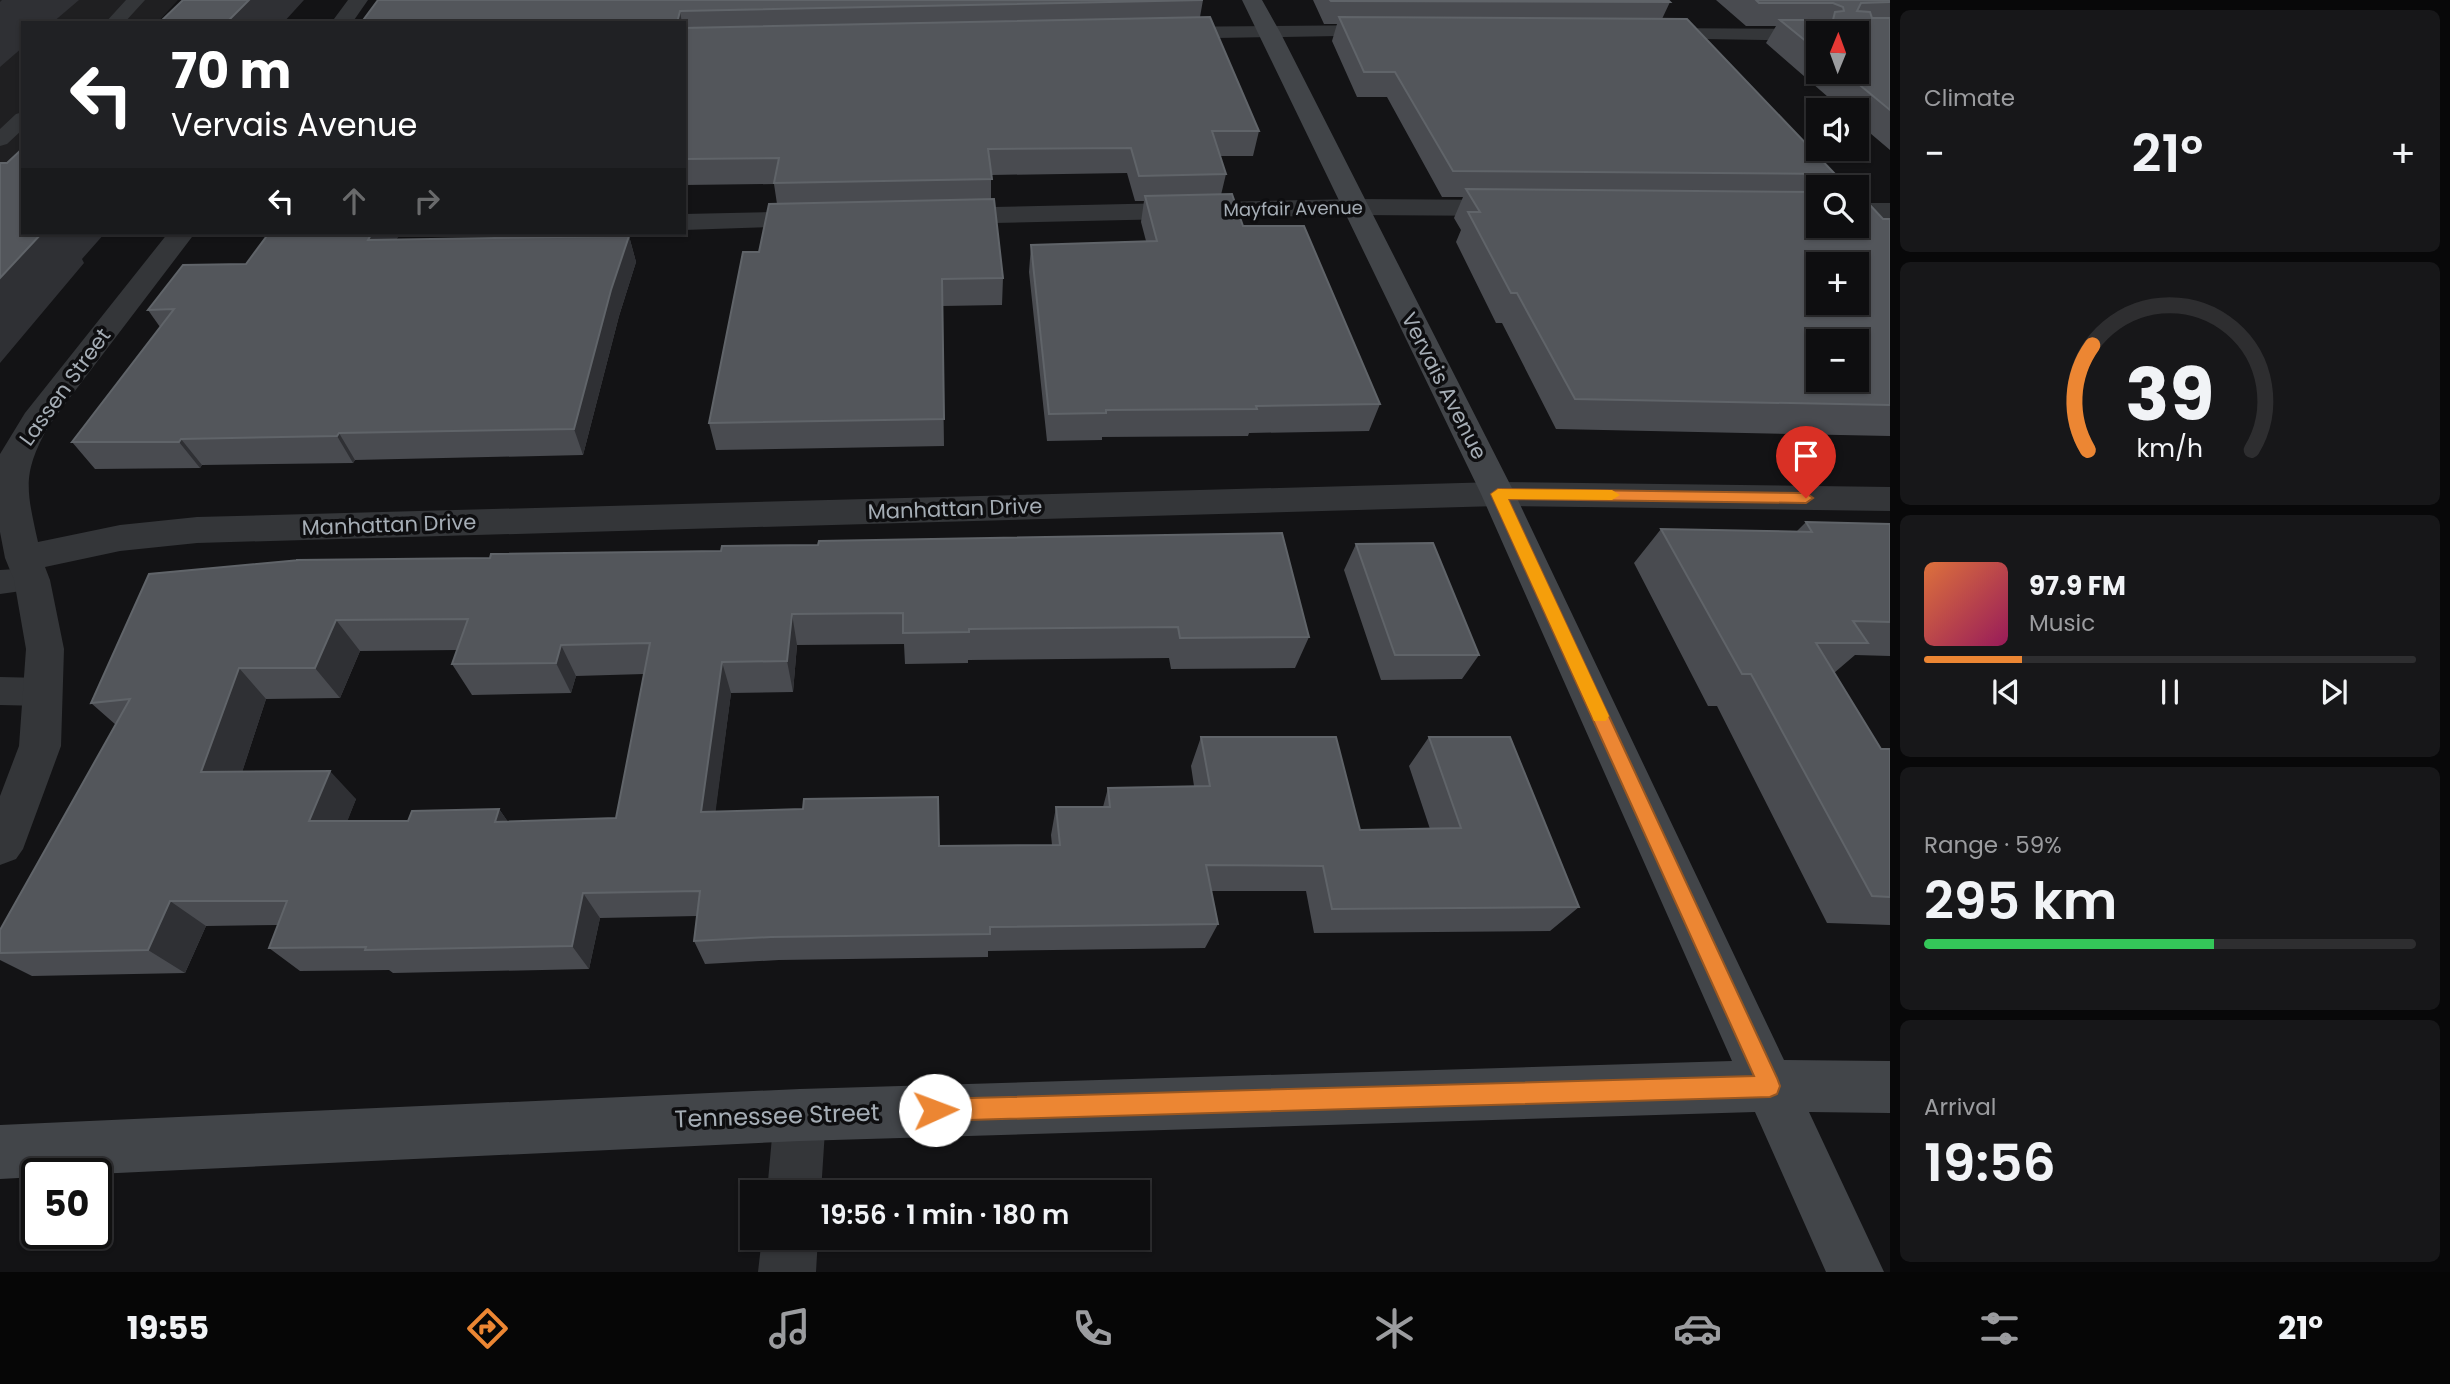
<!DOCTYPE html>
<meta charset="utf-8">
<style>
body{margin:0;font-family:Poppins,sans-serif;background:#171719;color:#f1f3f6;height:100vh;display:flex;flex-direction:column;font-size:26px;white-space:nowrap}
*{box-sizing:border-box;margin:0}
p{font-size:23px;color:#9b9c9f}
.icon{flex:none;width:38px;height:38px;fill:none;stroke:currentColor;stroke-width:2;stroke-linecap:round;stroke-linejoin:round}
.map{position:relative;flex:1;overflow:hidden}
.side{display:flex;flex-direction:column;gap:10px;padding:10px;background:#080809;width:560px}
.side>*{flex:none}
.top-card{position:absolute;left:21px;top:21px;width:665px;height:214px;border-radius:0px;box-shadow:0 2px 5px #0004,0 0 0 2px #2e2e30;background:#202124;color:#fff;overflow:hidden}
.needle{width:46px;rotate:1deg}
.tools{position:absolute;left:1806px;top:21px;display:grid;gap:14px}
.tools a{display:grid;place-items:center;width:63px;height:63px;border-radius:0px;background:#0e0e10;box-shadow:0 2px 5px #0004,0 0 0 2px #2e2e30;font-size:35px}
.speed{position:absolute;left:21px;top:1158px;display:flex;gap:14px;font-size:35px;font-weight:700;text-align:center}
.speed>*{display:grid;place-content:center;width:91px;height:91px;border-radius:50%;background:#0e0e10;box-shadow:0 2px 5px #0004,0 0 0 2px #2e2e30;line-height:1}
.speed .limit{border:4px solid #111;border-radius:10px;background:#fff;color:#111}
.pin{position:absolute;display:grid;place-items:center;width:60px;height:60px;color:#fff;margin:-72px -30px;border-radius:50% 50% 50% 0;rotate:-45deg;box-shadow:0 0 7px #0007}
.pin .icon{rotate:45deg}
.me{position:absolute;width:77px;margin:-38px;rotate:88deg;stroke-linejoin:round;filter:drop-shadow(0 0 5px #0008)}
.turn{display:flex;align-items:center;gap:24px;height:147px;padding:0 35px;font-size:32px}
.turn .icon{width:91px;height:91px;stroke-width:2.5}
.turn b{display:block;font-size:49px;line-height:60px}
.lanes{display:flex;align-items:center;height:66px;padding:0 35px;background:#0003;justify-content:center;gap:35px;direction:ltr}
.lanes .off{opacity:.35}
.big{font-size:52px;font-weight:600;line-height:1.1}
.side .card{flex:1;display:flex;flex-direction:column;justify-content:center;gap:10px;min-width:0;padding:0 24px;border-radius:10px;background:#171719}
.side .dial{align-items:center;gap:0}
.dial svg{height:182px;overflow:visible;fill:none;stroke:#2e2e30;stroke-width:7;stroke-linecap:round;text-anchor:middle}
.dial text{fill:#f1f3f6;stroke:none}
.song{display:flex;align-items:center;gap:21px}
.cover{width:84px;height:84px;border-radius:10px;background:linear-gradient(135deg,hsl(20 70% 55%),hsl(330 70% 35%))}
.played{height:7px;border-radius:4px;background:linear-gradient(90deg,#ec8633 20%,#2e2e30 20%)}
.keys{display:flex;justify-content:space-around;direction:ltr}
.heat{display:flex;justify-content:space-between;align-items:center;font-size:38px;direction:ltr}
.charge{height:10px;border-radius:5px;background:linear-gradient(90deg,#34c759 59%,#2e2e30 0)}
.trip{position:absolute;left:740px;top:1180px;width:410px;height:70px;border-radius:0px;background:#0e0e10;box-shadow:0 2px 5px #0004,0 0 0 2px #2e2e30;font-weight:600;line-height:70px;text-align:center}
.tab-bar{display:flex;height:112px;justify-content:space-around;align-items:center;background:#060606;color:#9b9c9f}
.tab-bar .icon{width:49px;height:49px}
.tab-bar .selected{color:#ec8633}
.tab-bar b{font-size:32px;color:#f1f3f6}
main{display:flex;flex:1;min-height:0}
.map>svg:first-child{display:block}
.built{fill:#1f1f21}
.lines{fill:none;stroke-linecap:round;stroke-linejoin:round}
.lane{fill:#343639;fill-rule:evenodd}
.street{fill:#343639;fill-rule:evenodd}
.secondary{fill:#424549;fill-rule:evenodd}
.wall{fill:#494b50;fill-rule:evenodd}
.shaded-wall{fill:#2f3034}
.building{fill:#53565b;stroke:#606469;stroke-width:2;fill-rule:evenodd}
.route{fill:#ec8633;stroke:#995721;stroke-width:2}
.slow{fill:#f59e0b}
.labels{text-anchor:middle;stroke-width:7;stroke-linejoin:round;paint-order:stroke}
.far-street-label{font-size:18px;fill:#a5adb5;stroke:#0e0e10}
.street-label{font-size:21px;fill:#a5adb5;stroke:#0e0e10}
.near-street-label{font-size:24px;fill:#a5adb5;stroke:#0e0e10}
</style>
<main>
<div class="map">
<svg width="1890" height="1272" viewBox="0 0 1890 1272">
<rect width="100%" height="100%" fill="#131315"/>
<!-- built -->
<path class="built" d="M 0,0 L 178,0 L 157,23 L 23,23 L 23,169 L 0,183 Z"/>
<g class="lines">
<!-- lane -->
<path class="lane" d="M 126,0 L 145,0 L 124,23 L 105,23 Z
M 23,112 L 23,129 L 7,144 L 0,146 L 0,129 L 16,114 Z
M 32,568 L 43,572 L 48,580 L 43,588 L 0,594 L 0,570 Z
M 0,677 L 43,678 L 55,682 L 60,692 L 55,702 L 43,706 L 0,705 Z"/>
<!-- street -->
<path class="street" d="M 348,0 L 368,0 L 352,23 L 331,23 Z
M 1386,25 L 1393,27 L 1396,31 L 1393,35 L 1162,39 L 1155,37 L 1152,33 L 1155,29 L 1162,27 Z
M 1649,28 L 1818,29 L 1827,33 L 1818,33 L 1818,41 L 1642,38 L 1639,34 L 1642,30 Z
M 1355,199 L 1511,200 L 1520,202 L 1524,208 L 1520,214 L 1511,216 L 1355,215 L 945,224 L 936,222 L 932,216 L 936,210 L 945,208 Z
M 1857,203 L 1890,203 L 1890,219 L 1857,219 Z
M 819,211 L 828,213 L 832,219 L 828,225 L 684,230 L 684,214 Z
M 168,233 L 195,233 L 49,425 C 22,474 26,488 38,542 L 120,525 L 197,517 L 1498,482 L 1890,487 L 1890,511 L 1498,506 L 197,543 L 120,551 L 45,567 L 50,580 L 64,649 L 61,746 L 23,849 L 16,859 L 0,865 L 0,796 L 19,746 L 26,649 L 14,580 L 5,558 L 0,532 L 0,454 L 25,413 Z
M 800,1089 L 819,1096 L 826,1115 L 821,1192 L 767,1192 L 774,1115 L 781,1096 Z
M 762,1237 L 818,1237 L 816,1272 L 758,1272 Z"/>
<!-- secondary -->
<path class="secondary" d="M 1242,0 L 1262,0 L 1280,32 L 1515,494 L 1784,1060 L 1890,1061 L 1890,1113 L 1809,1112 L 1884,1272 L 1826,1272 L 1755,1112 L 800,1141 L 96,1174 L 37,1174 L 37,1177 L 0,1179 L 0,1125 L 800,1089 L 1732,1061 L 1481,494 Z"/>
</g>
<!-- wall -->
<path class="wall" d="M 378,0 L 1203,0 L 1200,17 L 1259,131 L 1253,156 L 1220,156 L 1226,174 L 1221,195 L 1243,226 L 1380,404 L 1369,431 L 1249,433 L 1248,436 L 1102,437 L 1102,440 L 1047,441 L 1029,272 L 1031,245 L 1146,241 L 1141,222 L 1144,201 L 1135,201 L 1127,173 L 991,175 L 991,200 L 1003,278 L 1002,305 L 942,306 L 944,446 L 716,450 L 709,423 L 759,252 L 777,204 L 774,184 L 684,185 L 684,23 L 361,23 Z
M 1313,0 L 1668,0 L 1670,2 L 1662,19 L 1835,174 L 1826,187 L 1818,187 L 1818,226 L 1890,219 L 1890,436 L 1556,429 L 1502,323 L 1496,323 L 1456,242 L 1461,230 L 1454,218 L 1463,197 L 1442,197 L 1387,97 L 1357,97 L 1332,41 L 1337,24 L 1324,24 Z
M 1716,0 L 1890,0 L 1890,150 L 1857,122 L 1857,110 L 1843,110 L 1766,43 L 1776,26 L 1746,26 ZM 1818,33 L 1857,72 L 1818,72 Z
M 1842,176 L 1853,187 L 1833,187 Z
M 269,233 L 400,233 L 396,240 L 629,236 L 636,262 L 619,316 L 583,455 L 355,460 L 353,463 L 202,465 L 200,468 L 95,469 L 72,442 L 160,327 L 148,310 L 246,264 Z
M 1806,522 L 1890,524 L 1890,656 L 1855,655 L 1834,673 L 1881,749 L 1890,749 L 1890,925 L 1827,923 L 1717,706 L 1708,706 L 1634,563 L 1661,529 L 1797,531 Z
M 1356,544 L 1479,655 L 1462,679 L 1381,680 L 1344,570 Z
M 297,560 L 1309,637 L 1295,668 L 1171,669 L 1169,658 L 968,660 L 968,663 L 905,664 L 904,644 L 797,645 L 793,692 L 731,693 L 715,812 L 939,846 L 1052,845 L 1051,835 L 1056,807 L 1103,807 L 1108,788 L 1194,786 L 1191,766 L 1201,737 L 1360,830 L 1430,829 L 1409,766 L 1429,737 L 1579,907 L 1550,931 L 1314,933 L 1306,891 L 1211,891 L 1218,924 L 1205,948 L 988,951 L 988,957 L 779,960 L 705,964 L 694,941 L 697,916 L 600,918 L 589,969 L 393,973 L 389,970 L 300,971 L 269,948 L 278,925 L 206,926 L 185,973 L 32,976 L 0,960 L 0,930 L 116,725 L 91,703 ZM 457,650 L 452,664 L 472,695 L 571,693 L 576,676 L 644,674 L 616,818 L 508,822 L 499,809 L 408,821 L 347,821 L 356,799 L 242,772 L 266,699 L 340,698 L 360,651 Z"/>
<!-- shaded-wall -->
<path class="shaded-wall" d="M 2,0 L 79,0 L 52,23 L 23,23 L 23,47 L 0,67 L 0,2 Z
M 249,0 L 304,0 L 283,23 L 226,23 Z
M 680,11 L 682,23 L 677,23 Z
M 42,233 L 105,233 L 82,259 L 84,263 L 0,363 L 0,278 Z
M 372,233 L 400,233 L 381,267 L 368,240 Z
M 629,236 L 636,262 L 619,316 L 583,455 L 574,429 L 611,290 Z
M 339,433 L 355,460 L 353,463 L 337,436 Z
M 181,439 L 202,465 L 200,468 L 179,442 Z
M 792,614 L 797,645 L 793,692 L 787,661 Z
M 336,620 L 360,651 L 340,698 L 315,668 Z
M 561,645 L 576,676 L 571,693 L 556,663 Z
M 722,662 L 731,693 L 712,839 L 701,812 Z
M 239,668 L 266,699 L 233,800 L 201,772 Z
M 330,771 L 356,799 L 337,848 L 309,821 Z
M 499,809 L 518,836 L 495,822 Z
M 583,893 L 600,918 L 589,969 L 572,946 Z
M 170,901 L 206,926 L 185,973 L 148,950 Z"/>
<!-- building -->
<path class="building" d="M 183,0 L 249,0 L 226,23 L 159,23 Z
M 378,0 L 1203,0 L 680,11 L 677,23 L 361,23 Z
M 1330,0 L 1668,0 L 1670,2 L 1331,1 Z
M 1756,0 L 1890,0 L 1890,2 L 1861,3 L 1857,11 L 1870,12 L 1872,18 L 1890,18 L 1890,110 L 1844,72 L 1857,72 L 1857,33 L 1818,33 L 1818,51 L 1780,20 L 1833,20 L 1835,12 L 1844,11 L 1843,7 L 1833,3 L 1759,3 Z
M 1210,17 L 1259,131 L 1212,131 L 1226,174 L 1139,176 L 1131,148 L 988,149 L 992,179 L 774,183 L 779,158 L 684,159 L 684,28 Z
M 1339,17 L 1687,19 L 1835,174 L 1453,171 L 1395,72 L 1364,72 Z
M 23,148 L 23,233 L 42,233 L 0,278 L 0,163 L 7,163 Z
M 1842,176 L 1853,187 L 1842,187 Z
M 1466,189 L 1818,192 L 1818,226 L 1857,226 L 1857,191 L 1883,219 L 1890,219 L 1890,405 L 1575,399 L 1517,293 L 1511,293 L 1468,212 L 1480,212 ZM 1818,264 L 1857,264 L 1857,303 L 1818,303 ZM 1818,341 L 1857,341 L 1857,380 L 1818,380 Z
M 1232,194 L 1243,226 L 1304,226 L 1380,404 L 1256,406 L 1257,409 L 1106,410 L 1106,413 L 1049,414 L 1031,245 L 1157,241 L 1145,196 Z
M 994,199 L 1003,278 L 942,279 L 944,419 L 709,423 L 743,252 L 759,252 L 769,204 Z
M 269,233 L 372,233 L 368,240 L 629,236 L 611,290 L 574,429 L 339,433 L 337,436 L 181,439 L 179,442 L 72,442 L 174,309 L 148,310 L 183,265 L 246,264 Z
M 1806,522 L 1890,524 L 1890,622 L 1853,621 L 1868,643 L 1816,643 L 1881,749 L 1890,749 L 1890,897 L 1872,896 L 1751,674 L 1742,674 L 1661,529 L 1812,532 Z
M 1282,533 L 1309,637 L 1180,638 L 1178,627 L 969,629 L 969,632 L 903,633 L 903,613 L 792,614 L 787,661 L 722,662 L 701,812 L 803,809 L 804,799 L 938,797 L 939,846 L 1060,845 L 1056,807 L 1110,807 L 1108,788 L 1210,786 L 1201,737 L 1336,737 L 1360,830 L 1461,828 L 1429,737 L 1510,737 L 1579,907 L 1332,909 L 1323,866 L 1206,865 L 1218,924 L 990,927 L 990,934 L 771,937 L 694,941 L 700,891 L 583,893 L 572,946 L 365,950 L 366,947 L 269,948 L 287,901 L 170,901 L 148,950 L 0,953 L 0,930 L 130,699 L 91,703 L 149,574 L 300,560 L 296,560 L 490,558 L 491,554 L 721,551 L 722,546 L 818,545 L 819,541 ZM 468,619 L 452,664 L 556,663 L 561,645 L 650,643 L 616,818 L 495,822 L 499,809 L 412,811 L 408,821 L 309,821 L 330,771 L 201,772 L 239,668 L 315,668 L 336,620 Z
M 1433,543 L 1479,655 L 1395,655 L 1356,544 Z"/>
<!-- route -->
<path class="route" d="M 1498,489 L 1806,493 L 1813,498 L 1806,503 L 1508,499 L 1777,1078 L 1780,1086 L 1777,1094 L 1770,1097 L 935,1121 L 927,1118 L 924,1110 L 927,1103 L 935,1099 L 1754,1076 L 1491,494 Z"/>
<!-- slow -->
<path class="slow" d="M 1498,489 L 1612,490 L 1620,495 L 1612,500 L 1508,499 L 1609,716 L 1606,721 L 1594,721 L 1592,716 L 1491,494 Z"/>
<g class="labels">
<!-- far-street labels -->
<g class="far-street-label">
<text transform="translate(1293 209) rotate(-1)" y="6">Mayfair Avenue</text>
</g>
<!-- street labels -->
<g class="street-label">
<text transform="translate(1444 386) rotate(63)" y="7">Vervais Avenue</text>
<text transform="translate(65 387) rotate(-54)" y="7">Lassen Street</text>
<text transform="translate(955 509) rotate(-2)" y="7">Manhattan Drive</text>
<text transform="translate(389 525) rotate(-2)" y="7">Manhattan Drive</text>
</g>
<!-- near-street labels -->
<g class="near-street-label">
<text transform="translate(777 1116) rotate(-2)" y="8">Tennessee Street</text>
</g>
</g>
</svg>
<div class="tools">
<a><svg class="needle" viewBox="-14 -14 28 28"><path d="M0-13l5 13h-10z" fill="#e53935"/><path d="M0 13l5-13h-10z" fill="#9b9c9f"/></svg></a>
<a><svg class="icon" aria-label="sound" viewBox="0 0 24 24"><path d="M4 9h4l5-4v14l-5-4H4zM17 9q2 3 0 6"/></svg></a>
<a><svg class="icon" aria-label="search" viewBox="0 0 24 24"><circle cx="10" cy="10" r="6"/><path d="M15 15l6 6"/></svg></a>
<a>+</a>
<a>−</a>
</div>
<div class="speed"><div class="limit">50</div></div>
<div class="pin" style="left:1806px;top:498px;background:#d93025"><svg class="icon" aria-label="arrive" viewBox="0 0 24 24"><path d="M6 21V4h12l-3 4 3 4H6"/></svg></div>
<svg class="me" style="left:935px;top:1110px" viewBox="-20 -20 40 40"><circle r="19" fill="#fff"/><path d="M0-13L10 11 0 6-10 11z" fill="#ec8633"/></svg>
<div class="trip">19:56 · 1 min · 180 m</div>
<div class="top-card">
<div class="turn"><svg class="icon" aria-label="left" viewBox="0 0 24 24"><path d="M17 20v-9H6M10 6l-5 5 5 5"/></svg><div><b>70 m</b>Vervais Avenue</div></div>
<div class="lanes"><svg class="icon" aria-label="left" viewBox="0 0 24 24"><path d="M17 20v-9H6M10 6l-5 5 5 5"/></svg><svg class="icon off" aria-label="ahead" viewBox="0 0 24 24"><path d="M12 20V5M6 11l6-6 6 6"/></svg><svg class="icon off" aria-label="right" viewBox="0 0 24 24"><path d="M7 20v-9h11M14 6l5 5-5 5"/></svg></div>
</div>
</div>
<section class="side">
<div class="card"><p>Climate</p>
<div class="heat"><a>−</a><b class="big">21°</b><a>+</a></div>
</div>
<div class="card dial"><svg viewBox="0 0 100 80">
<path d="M14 69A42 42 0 1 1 86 69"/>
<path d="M14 69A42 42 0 0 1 16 23" stroke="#ec8633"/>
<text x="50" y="56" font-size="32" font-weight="700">39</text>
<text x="50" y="72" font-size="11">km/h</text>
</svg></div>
<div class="card">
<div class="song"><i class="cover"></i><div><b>97.9 FM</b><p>Music</p></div></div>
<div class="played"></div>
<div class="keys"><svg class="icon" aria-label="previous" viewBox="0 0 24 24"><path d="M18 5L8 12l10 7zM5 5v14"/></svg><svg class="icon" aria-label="pause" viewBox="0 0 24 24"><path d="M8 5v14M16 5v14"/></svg><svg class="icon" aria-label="next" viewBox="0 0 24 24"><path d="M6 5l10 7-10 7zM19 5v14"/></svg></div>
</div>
<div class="card"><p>Range · 59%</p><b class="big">295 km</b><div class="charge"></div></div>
<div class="card"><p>Arrival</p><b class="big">19:56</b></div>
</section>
</main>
<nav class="tab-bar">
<b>19:55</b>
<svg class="icon selected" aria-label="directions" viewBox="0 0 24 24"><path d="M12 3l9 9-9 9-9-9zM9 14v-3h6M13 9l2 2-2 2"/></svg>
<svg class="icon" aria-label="music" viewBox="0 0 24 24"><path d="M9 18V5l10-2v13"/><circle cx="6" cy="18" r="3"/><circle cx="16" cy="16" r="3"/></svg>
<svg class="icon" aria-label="phone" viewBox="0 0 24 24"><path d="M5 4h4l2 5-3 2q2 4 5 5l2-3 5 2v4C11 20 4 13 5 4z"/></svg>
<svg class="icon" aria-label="climate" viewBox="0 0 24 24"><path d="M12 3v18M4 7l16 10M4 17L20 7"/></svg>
<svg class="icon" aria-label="car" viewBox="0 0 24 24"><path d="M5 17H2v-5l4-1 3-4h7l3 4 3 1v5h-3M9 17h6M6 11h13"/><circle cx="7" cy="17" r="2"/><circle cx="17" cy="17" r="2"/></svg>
<svg class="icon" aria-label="filters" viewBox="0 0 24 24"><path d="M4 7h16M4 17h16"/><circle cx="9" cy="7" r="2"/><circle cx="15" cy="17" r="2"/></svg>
<b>21°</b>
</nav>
